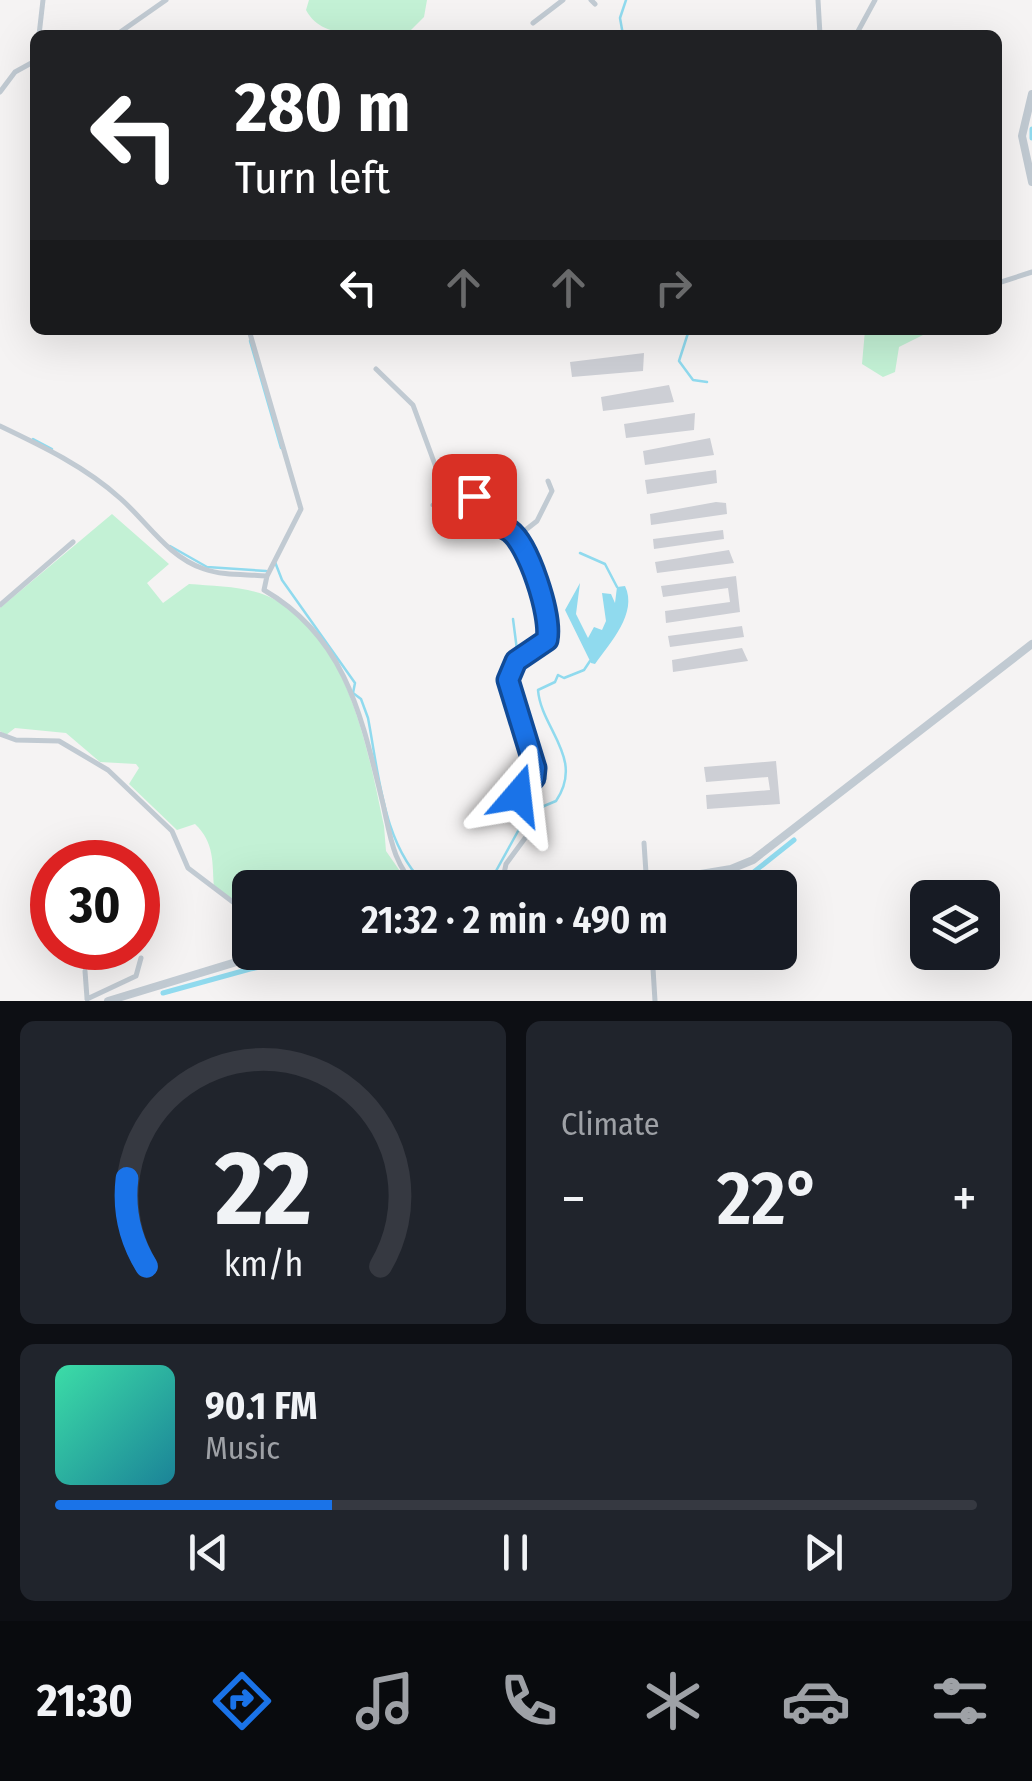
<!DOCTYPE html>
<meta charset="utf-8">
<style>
body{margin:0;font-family:"Fira Sans Condensed",sans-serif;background:#20242c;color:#f1f3f6;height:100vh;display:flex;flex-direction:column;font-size:38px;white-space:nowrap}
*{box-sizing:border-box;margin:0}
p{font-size:32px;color:#9ea1a6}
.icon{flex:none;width:55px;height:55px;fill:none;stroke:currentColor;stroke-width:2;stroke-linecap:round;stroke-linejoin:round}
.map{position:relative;height:1001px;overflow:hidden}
.panel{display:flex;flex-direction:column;gap:20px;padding:20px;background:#0d0f14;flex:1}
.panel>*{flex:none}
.hud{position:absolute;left:30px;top:30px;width:972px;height:305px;border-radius:15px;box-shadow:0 10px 40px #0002;background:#202124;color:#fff;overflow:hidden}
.buttons{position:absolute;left:910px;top:880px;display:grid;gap:20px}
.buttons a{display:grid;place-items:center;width:90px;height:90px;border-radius:15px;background:#171b24;box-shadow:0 10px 40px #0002;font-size:50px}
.speed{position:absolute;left:30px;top:840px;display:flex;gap:20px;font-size:50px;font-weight:700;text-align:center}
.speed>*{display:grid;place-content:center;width:130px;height:130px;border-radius:50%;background:#171b24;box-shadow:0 10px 40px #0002;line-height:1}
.speed .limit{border:15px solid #d22;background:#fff;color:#111}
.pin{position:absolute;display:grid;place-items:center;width:85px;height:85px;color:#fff;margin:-42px;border-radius:20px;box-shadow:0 5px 15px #0006}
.me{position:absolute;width:110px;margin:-55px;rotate:17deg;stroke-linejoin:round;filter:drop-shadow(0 0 8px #0008)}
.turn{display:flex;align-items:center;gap:35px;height:210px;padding:0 40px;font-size:45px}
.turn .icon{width:130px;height:130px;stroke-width:2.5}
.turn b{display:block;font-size:70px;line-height:85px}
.lanes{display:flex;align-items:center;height:95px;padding:0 40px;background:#0003;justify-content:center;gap:50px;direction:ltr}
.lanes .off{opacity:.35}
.big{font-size:75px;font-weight:600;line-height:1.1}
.panel .card{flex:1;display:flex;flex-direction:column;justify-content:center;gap:15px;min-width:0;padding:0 35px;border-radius:15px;background:#20242c}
.panel .dial{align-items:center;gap:0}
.dial svg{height:260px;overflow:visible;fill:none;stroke:#363941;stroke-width:7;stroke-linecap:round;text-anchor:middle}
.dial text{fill:#f1f3f6;stroke:none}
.song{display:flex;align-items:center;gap:30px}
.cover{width:120px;height:120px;border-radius:15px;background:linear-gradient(135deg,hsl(160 70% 55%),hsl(190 70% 35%))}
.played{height:10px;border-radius:5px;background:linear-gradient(90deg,#1a73e8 30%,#363941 30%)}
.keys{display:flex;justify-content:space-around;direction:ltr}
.heat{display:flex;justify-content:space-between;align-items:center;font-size:55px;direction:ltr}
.panel .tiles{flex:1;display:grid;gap:20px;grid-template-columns:1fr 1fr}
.card:last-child{grid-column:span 2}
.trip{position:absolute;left:232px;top:870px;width:565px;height:100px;border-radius:15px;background:#171b24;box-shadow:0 10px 40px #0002;font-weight:600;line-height:100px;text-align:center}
.menu{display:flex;height:160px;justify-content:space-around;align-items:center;background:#090b0e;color:#9ea1a6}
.menu .icon{width:70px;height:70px}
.menu .selected{color:#1a73e8}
.menu b{font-size:45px;color:#f1f3f6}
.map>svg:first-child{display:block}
.green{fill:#c3f1d5}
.water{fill:#90daee}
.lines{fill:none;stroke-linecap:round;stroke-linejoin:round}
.stream{stroke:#90daee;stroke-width:2.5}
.canal{stroke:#90daee;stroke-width:5}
.building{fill:#cdcfd5}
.minor{stroke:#c1cad2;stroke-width:5}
.tertiary{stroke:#c1cad2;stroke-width:8}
.route-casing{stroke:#114b97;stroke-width:25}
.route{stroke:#1a73e8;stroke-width:18}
</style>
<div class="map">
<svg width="1032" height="1001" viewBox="0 0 1032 1001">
<rect width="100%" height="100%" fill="#f5f3f3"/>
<!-- green -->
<path class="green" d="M 309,0 L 427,0 L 424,17 L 406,35 L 367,31 C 345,34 319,34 306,10 Z
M 865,330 L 933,330 L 899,347 L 895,372 L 883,377 L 862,364 Z
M 112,514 L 169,564 L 147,583 L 163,603 L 189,584 C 214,586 241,586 265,595 C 347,627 368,751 384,826 L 386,851 L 411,887 L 250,888 L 250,913 L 214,887 C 212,863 215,843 195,824 L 177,830 L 129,784 L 139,768 L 136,764 L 100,762 L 66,733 L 15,728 L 6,735 L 0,731 L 0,608 Z"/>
<!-- water -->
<path class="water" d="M 580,583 L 576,614 L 588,638 L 594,627 L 602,630 L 606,621 L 602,593 L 611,594 L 615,603 L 617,587 L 625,586 C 638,613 610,643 595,664 L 591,663 L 565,610 Z"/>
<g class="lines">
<!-- stream -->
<path class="stream" d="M 623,35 L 620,18 L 626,0
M 32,69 L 35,72
M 689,330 L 679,361 L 693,380 L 707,382
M 250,341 L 281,448
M 33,439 L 52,449
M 170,546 L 207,567 L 266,571
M 580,553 L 605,564 L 617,587
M 275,562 L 282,580 L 355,683 L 353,693 L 361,699 L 368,718 C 379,775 383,848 429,888
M 532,822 L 544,806 L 556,801 C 585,758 541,729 538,690 L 555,682 L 558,675 L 564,678 L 584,670 L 590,661
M 474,888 L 496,871 L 523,822 L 512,796 L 525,758 L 503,677 L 503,668 L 517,650 L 513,619"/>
<!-- canal -->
<path class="canal" d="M 1032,129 L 1032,138
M 686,888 L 750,875 L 794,840
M 163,993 L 250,969 L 339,952"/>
</g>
<!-- building -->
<path class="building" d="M 644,353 L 643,371 L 572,377 L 570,362 Z
M 669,385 L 674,402 L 603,411 L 601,397 Z
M 695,413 L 694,430 L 626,438 L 624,424 Z
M 710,438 L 714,455 L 645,465 L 643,451 Z
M 716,470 L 717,483 L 647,494 L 645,480 Z
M 716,502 L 726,503 L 727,514 L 651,525 L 650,514 Z
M 723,530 L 724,539 L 654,549 L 653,539 Z
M 729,550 L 734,563 L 657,573 L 655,562 Z
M 736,576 L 740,612 L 666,623 L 665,611 L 730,602 L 728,588 L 663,597 L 661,586 Z
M 742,626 L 744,637 L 670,647 L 668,636 Z
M 742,648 L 748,661 L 673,672 L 672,660 Z
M 776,761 L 780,804 L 707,809 L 706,795 L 770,790 L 768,777 L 706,782 L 704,767 Z"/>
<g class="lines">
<!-- minor -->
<path class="minor" d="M 591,0 L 595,4
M 818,0 L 820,35
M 533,23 L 563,0
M 39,35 L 43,0
M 116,35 L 166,0
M 856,35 L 875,0
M 0,92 L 15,72 L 35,61
M 998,283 L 1032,272
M 249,330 L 301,509 L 267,576 L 264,590 C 347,638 362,719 383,804 C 390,835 393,865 418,888
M 376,369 L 413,405 L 451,508
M 0,426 C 42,446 86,467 121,499 C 148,523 168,557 204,569 C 224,576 246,574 267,576
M 480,476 L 483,482 L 473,506 L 483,518
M 433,505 L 509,531 L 523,532 L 537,521 L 552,491 L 548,481
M 0,605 L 73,542
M 0,734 L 16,740 L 59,741 L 108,770 L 172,831 L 188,868 L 250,915
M 644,843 L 647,888
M 501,888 L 506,864 L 531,830 L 518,798 L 534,777 L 535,768 C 531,739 505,709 508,678 C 510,659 527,657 540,647 C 569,624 520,556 513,532
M 652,952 L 655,1001
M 85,971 L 87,998
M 87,999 L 136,976 L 141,958"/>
<!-- tertiary -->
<path class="tertiary" d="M 1032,94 L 1022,136 L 1032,182
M 616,888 L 731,869 L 753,860 L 1032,644
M 108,1001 L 269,952"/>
</g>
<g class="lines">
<defs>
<path id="route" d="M 474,496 C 473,521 494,520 510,531 C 528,544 552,615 547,640 L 516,661 L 508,680 L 535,768 L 534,778 L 518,795"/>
</defs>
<!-- route casing -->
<use href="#route" class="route-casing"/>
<!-- route -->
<use href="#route" class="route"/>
</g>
</svg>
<div class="buttons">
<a><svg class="icon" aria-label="layers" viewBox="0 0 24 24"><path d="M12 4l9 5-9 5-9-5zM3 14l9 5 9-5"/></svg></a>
</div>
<div class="speed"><div class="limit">30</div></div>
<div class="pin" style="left:474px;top:496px;background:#d93025"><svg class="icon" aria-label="arrive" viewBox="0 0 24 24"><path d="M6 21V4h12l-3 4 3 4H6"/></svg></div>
<svg class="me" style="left:518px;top:795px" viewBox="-20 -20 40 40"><path d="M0-17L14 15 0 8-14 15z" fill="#1a73e8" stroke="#fff" stroke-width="4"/></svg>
<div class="trip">21:32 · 2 min · 490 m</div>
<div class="hud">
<div class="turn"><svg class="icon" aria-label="left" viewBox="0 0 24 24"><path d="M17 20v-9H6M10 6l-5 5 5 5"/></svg><div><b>280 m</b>Turn left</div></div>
<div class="lanes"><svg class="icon" aria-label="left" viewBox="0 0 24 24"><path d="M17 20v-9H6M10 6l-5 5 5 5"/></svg><svg class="icon off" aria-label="ahead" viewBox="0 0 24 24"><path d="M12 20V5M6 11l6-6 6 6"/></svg><svg class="icon off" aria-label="ahead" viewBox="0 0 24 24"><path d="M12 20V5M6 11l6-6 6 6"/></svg><svg class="icon off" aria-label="right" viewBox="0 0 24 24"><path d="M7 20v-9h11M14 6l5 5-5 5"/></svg></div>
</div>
</div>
<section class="panel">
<div class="tiles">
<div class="card dial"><svg viewBox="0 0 100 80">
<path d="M14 69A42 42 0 1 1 86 69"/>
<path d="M14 69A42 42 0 0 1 8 42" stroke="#1a73e8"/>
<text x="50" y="56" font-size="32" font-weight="700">22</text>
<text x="50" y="72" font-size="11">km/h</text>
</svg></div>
<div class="card"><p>Climate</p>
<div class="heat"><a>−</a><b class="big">22°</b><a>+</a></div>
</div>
<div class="card">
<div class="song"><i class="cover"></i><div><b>90.1 FM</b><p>Music</p></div></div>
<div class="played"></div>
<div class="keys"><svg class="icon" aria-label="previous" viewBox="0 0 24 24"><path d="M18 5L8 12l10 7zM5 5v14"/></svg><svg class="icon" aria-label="pause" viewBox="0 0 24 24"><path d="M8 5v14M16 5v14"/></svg><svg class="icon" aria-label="next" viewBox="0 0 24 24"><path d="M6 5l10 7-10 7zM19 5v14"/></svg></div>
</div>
</div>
</section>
<nav class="menu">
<b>21:30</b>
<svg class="icon selected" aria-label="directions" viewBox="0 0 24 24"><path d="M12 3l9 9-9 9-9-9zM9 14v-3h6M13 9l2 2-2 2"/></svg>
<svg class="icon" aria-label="music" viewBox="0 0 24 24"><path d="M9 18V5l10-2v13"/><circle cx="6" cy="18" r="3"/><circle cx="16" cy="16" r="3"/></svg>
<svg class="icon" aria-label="phone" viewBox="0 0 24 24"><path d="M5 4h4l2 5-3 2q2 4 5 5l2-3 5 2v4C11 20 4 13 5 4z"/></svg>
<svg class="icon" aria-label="climate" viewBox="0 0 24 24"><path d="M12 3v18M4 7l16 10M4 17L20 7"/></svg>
<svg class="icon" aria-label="car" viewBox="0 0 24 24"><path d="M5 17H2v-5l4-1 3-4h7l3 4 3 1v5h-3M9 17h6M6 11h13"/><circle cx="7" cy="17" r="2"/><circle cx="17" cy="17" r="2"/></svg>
<svg class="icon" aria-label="filters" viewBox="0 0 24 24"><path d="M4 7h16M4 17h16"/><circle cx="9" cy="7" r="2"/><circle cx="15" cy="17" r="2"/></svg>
</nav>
